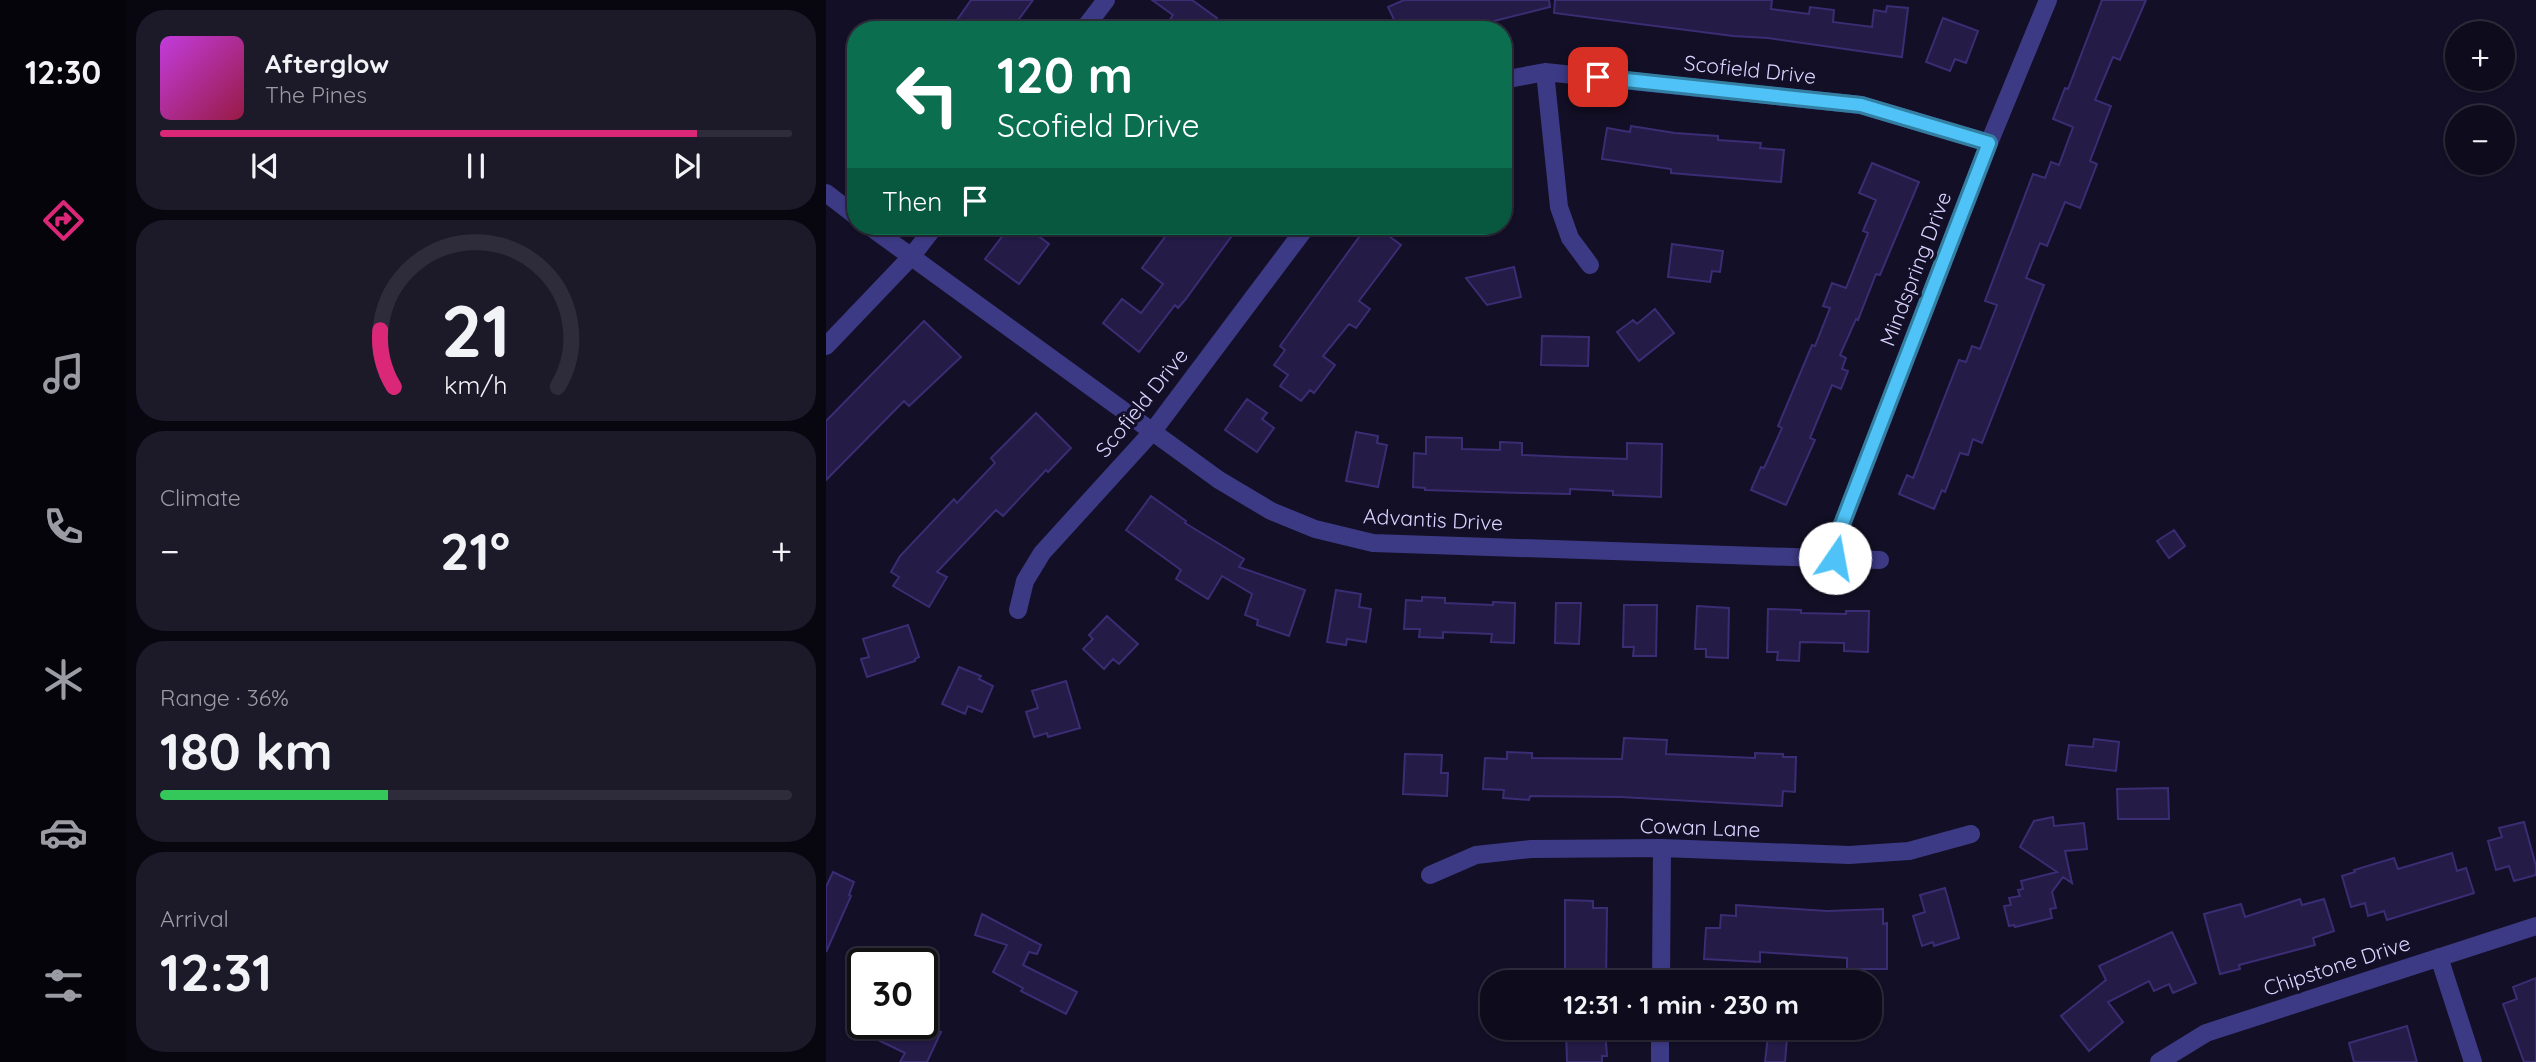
<!DOCTYPE html>
<meta charset="utf-8">
<style>
body{margin:0;font-family:Quicksand,sans-serif;background:#1c1929;color:#f1f3f6;height:100vh;display:flex;flex-direction:column;font-size:26px;white-space:nowrap}
*{box-sizing:border-box;margin:0}
p{font-size:23px;color:#9b9ba3}
.icon{flex:none;width:38px;height:38px;fill:none;stroke:currentColor;stroke-width:2;stroke-linecap:round;stroke-linejoin:round}
.map{position:relative;flex:1;overflow:hidden}
.panel{display:flex;flex-direction:column;gap:10px;padding:10px;background:#08060f;width:700px}
.panel>*{flex:none}
.banner{position:absolute;left:21px;top:21px;width:665px;height:214px;border-radius:28px;box-shadow:0 2px 5px #0004,0 0 0 2px #2e2b3b;background:#0b6e4f;color:#fff;overflow:hidden}
.buttons{position:absolute;left:1619px;top:21px;display:grid;gap:14px}
.buttons a{display:grid;place-items:center;width:70px;height:70px;border-radius:50%;background:#0e0b1c;box-shadow:0 2px 5px #0004,0 0 0 2px #2e2b3b;font-size:35px}
.speed{position:absolute;left:21px;top:948px;display:flex;gap:14px;font-size:35px;font-weight:700;text-align:center}
.speed>*{display:grid;place-content:center;width:91px;height:91px;border-radius:50%;background:#0e0b1c;box-shadow:0 2px 5px #0004,0 0 0 2px #2e2b3b;line-height:1}
.speed .limit{border:4px solid #111;border-radius:10px;background:#fff;color:#111}
.pin{position:absolute;display:grid;place-items:center;width:60px;height:60px;color:#fff;margin:-30px;border-radius:14px;box-shadow:0 4px 10px #0006}
.me{position:absolute;width:77px;margin:-38px;rotate:12deg;stroke-linejoin:round;filter:drop-shadow(0 0 5px #0008)}
.turn{display:flex;align-items:center;gap:24px;height:147px;padding:0 35px;font-size:32px}
.turn .icon{width:91px;height:91px;stroke-width:2.5}
.turn b{display:block;font-size:49px;line-height:60px}
.then{display:flex;align-items:center;height:66px;padding:0 35px;background:#0003;gap:14px;font-size:26px}
.big{font-size:52px;font-weight:700;line-height:1.1}
.panel .tile{flex:1;display:flex;flex-direction:column;justify-content:center;gap:10px;min-width:0;padding:0 24px;border-radius:28px;background:#1c1929}
.panel .dial{align-items:center;gap:0}
.dial svg{height:182px;overflow:visible;fill:none;stroke:#2e2b3b;stroke-width:7;stroke-linecap:round;text-anchor:middle}
.dial text{fill:#f1f3f6;stroke:none}
.song{display:flex;align-items:center;gap:21px}
.cover{width:84px;height:84px;border-radius:10px;background:linear-gradient(135deg,hsl(290 70% 55%),hsl(340 70% 35%))}
.played{height:7px;border-radius:4px;background:linear-gradient(90deg,#db2777 85%,#2e2b3b 85%)}
.keys{display:flex;justify-content:space-around;direction:ltr}
.heat{display:flex;justify-content:space-between;align-items:center;font-size:38px;direction:ltr}
.charge{height:10px;border-radius:5px;background:linear-gradient(90deg,#34c759 36%,#2e2b3b 0)}
.trip{position:absolute;left:654px;top:970px;width:402px;height:70px;border-radius:28px;background:#0e0b1c;box-shadow:0 2px 5px #0004,0 0 0 2px #2e2b3b;font-weight:700;line-height:70px;text-align:center}
main{display:flex;flex:1;min-height:0}
.menu{display:flex;flex-direction:column;width:126px;justify-content:space-around;align-items:center;background:#06040b;color:#9b9ba3}
.menu .icon{width:49px;height:49px}
.menu .selected{color:#db2777}
.menu b{font-size:32px;color:#f1f3f6}
.map>svg:first-child{display:block}
.building{fill:#241b47;stroke:#3b2d73;stroke-width:2}
.lines{fill:none;stroke-linecap:round;stroke-linejoin:round}
.minor{stroke:#3d3a85;stroke-width:18}
.route-casing{stroke:#337fa1;stroke-width:18}
.route{stroke:#4fc3f7;stroke-width:12}
.labels{text-anchor:middle;stroke-width:7;stroke-linejoin:round;paint-order:stroke}
.street-label{font-size:21px;fill:#d9d4ff;stroke:#130f26}
</style>
<main>
<nav class="menu">
<b>12:30</b>
<svg class="icon selected" aria-label="directions" viewBox="0 0 24 24"><path d="M12 3l9 9-9 9-9-9zM9 14v-3h6M13 9l2 2-2 2"/></svg>
<svg class="icon" aria-label="music" viewBox="0 0 24 24"><path d="M9 18V5l10-2v13"/><circle cx="6" cy="18" r="3"/><circle cx="16" cy="16" r="3"/></svg>
<svg class="icon" aria-label="phone" viewBox="0 0 24 24"><path d="M5 4h4l2 5-3 2q2 4 5 5l2-3 5 2v4C11 20 4 13 5 4z"/></svg>
<svg class="icon" aria-label="climate" viewBox="0 0 24 24"><path d="M12 3v18M4 7l16 10M4 17L20 7"/></svg>
<svg class="icon" aria-label="car" viewBox="0 0 24 24"><path d="M5 17H2v-5l4-1 3-4h7l3 4 3 1v5h-3M9 17h6M6 11h13"/><circle cx="7" cy="17" r="2"/><circle cx="17" cy="17" r="2"/></svg>
<svg class="icon" aria-label="filters" viewBox="0 0 24 24"><path d="M4 7h16M4 17h16"/><circle cx="9" cy="7" r="2"/><circle cx="15" cy="17" r="2"/></svg>
</nav>
<section class="panel">
<div class="tile">
<div class="song"><i class="cover"></i><div><b>Afterglow</b><p>The Pines</p></div></div>
<div class="played"></div>
<div class="keys"><svg class="icon" aria-label="previous" viewBox="0 0 24 24"><path d="M18 5L8 12l10 7zM5 5v14"/></svg><svg class="icon" aria-label="pause" viewBox="0 0 24 24"><path d="M8 5v14M16 5v14"/></svg><svg class="icon" aria-label="next" viewBox="0 0 24 24"><path d="M6 5l10 7-10 7zM19 5v14"/></svg></div>
</div>
<div class="tile dial"><svg viewBox="0 0 100 80">
<path d="M14 69A42 42 0 1 1 86 69"/>
<path d="M14 69A42 42 0 0 1 8 44" stroke="#db2777"/>
<text x="50" y="56" font-size="32" font-weight="700">21</text>
<text x="50" y="72" font-size="11">km/h</text>
</svg></div>
<div class="tile"><p>Climate</p>
<div class="heat"><a>−</a><b class="big">21°</b><a>+</a></div>
</div>
<div class="tile"><p>Range · 36%</p><b class="big">180 km</b><div class="charge"></div></div>
<div class="tile"><p>Arrival</p><b class="big">12:31</b></div>
</section>
<div class="map">
<svg width="1710" height="1062" viewBox="0 0 1710 1062">
<rect width="100%" height="100%" fill="#130f26"/>
<!-- building -->
<path class="building" d="M 145,0 L 207,0 L 185,30 L 124,30 Z
M 326,0 L 366,0 L 391,18 L 383,30 L 337,30 L 347,15 Z
M 578,0 L 723,0 L 724,7 L 656,24 L 657,30 L 573,30 L 562,7 Z
M 729,0 L 946,0 L 945,9 L 983,14 L 984,7 L 1008,10 L 1007,22 L 1046,27 L 1048,10 L 1060,12 L 1061,6 L 1082,8 L 1076,57 L 942,38 L 907,36 L 728,13 Z
M 1276,0 L 1320,0 L 1294,60 L 1287,57 L 1269,100 L 1285,106 L 1264,161 L 1271,164 L 1254,208 L 1239,202 L 1221,246 L 1214,243 L 1200,278 L 1218,285 L 1169,410 L 1156,443 L 1147,439 L 1142,455 L 1134,453 L 1119,492 L 1116,490 L 1108,509 L 1073,494 L 1081,475 L 1087,478 L 1133,360 L 1140,362 L 1146,346 L 1154,349 L 1171,305 L 1159,301 L 1207,174 L 1219,178 L 1225,162 L 1233,165 L 1247,127 L 1227,119 L 1239,88 L 1242,89 Z
M 1117,18 L 1152,31 L 1140,63 L 1129,59 L 1124,71 L 1100,62 Z
M 805,126 L 849,133 L 892,136 L 892,140 L 935,143 L 934,148 L 958,150 L 955,182 L 845,173 L 845,169 L 776,159 L 781,128 L 804,132 Z
M 1046,163 L 1093,182 L 1054,275 L 1050,274 L 1032,320 L 1030,319 L 1014,355 L 1020,358 L 1016,369 L 1022,371 L 1015,389 L 1006,385 L 984,438 L 989,440 L 960,505 L 925,490 L 935,467 L 938,468 L 956,428 L 952,426 L 986,345 L 989,346 L 1004,308 L 997,306 L 1006,283 L 1020,288 L 1042,233 L 1037,231 L 1050,200 L 1033,193 Z
M 184,226 L 199,226 L 223,244 L 193,284 L 159,259 Z
M 347,226 L 413,226 L 359,300 L 352,308 L 349,305 L 313,352 L 277,323 L 296,299 L 315,313 L 337,284 L 316,268 Z
M 541,226 L 549,226 L 575,245 L 533,301 L 544,309 L 530,328 L 523,324 L 497,356 L 509,365 L 488,393 L 484,390 L 475,401 L 454,386 L 462,375 L 448,365 L 459,350 L 454,346 Z
M 846,244 L 897,251 L 894,272 L 886,271 L 884,282 L 842,277 Z
M 688,267 L 695,297 L 661,305 L 640,278 Z
M 829,309 L 848,333 L 813,361 L 791,332 L 807,320 L 811,324 Z
M 98,321 L 135,357 L 83,406 L 78,401 L 0,480 L 0,421 Z
M 716,336 L 763,337 L 762,366 L 715,365 Z
M 421,399 L 441,413 L 436,419 L 448,428 L 431,452 L 399,430 Z
M 210,413 L 245,448 L 222,472 L 220,470 L 177,516 L 170,510 L 111,572 L 121,577 L 103,607 L 67,586 L 73,577 L 65,572 L 74,556 L 128,499 L 131,503 L 169,463 L 165,458 Z
M 530,432 L 552,436 L 551,443 L 561,445 L 552,487 L 520,481 Z
M 600,437 L 636,438 L 636,449 L 674,450 L 674,442 L 696,443 L 696,455 L 742,457 L 801,459 L 801,443 L 836,444 L 835,497 L 787,495 L 787,491 L 744,489 L 744,494 L 695,493 L 599,490 L 599,488 L 587,487 L 588,453 L 600,454 Z
M 325,496 L 360,521 L 359,523 L 418,559 L 413,567 L 479,590 L 463,636 L 431,625 L 432,620 L 419,615 L 426,594 L 396,576 L 382,599 L 350,579 L 355,570 L 300,530 Z
M 1348,530 L 1359,546 L 1343,558 L 1331,541 Z
M 510,590 L 535,594 L 533,607 L 545,609 L 540,642 L 521,639 L 520,645 L 501,642 Z
M 596,597 L 619,598 L 619,603 L 667,605 L 667,602 L 689,603 L 688,643 L 665,642 L 666,634 L 617,632 L 617,638 L 593,637 L 594,629 L 578,629 L 580,600 L 596,601 Z
M 730,603 L 755,603 L 753,644 L 729,643 Z
M 798,605 L 831,605 L 830,656 L 807,656 L 808,647 L 797,647 Z
M 871,606 L 903,608 L 902,658 L 880,657 L 880,649 L 869,649 Z
M 942,609 L 975,610 L 975,613 L 1020,614 L 1020,611 L 1043,611 L 1042,652 L 1018,651 L 1018,643 L 974,642 L 973,661 L 951,660 L 952,652 L 941,652 Z
M 281,616 L 312,644 L 293,664 L 287,659 L 278,669 L 257,649 L 267,639 L 263,635 Z
M 82,625 L 93,657 L 89,659 L 89,661 L 41,677 L 35,659 L 43,657 L 37,639 Z
M 133,667 L 155,676 L 153,679 L 167,686 L 156,712 L 142,706 L 139,714 L 116,704 Z
M 240,681 L 254,728 L 222,737 L 221,733 L 208,737 L 200,712 L 212,708 L 206,691 Z
M 798,738 L 841,740 L 840,754 L 929,758 L 929,753 L 957,754 L 957,757 L 970,757 L 969,792 L 957,791 L 956,806 L 795,797 L 704,796 L 703,800 L 677,798 L 678,790 L 657,789 L 659,758 L 681,759 L 681,752 L 706,753 L 706,758 L 796,759 Z
M 1268,739 L 1293,742 L 1290,771 L 1240,765 L 1243,745 L 1267,747 Z
M 579,754 L 616,755 L 615,773 L 622,773 L 621,796 L 577,794 Z
M 1342,788 L 1343,819 L 1292,819 L 1291,789 Z
M 1227,817 L 1228,826 L 1258,823 L 1261,849 L 1239,851 L 1246,883 L 1237,877 L 1226,892 L 1230,908 L 1224,909 L 1226,918 L 1189,927 L 1188,925 L 1183,926 L 1178,906 L 1185,905 L 1183,898 L 1194,896 L 1192,890 L 1197,889 L 1195,881 L 1231,872 L 1194,847 L 1208,821 Z
M 1698,822 L 1710,866 L 1710,875 L 1688,881 L 1683,866 L 1670,870 L 1662,841 L 1676,837 L 1673,828 Z
M 1626,853 L 1631,871 L 1640,868 L 1648,893 L 1561,920 L 1558,911 L 1542,916 L 1539,903 L 1525,907 L 1516,876 L 1529,872 L 1528,870 L 1568,858 L 1572,869 Z
M 7,872 L 28,882 L 23,895 L 25,896 L 0,952 L 0,887 Z
M 1119,888 L 1133,938 L 1108,946 L 1107,942 L 1096,946 L 1087,916 L 1099,912 L 1094,895 Z
M 1474,899 L 1476,905 L 1498,899 L 1508,931 L 1487,938 L 1489,945 L 1413,965 L 1414,969 L 1394,974 L 1378,914 L 1415,904 L 1419,917 Z
M 739,900 L 767,901 L 767,908 L 781,908 L 780,982 L 739,982 Z
M 910,905 L 1001,911 L 1057,909 L 1057,924 L 1061,923 L 1061,969 L 1021,969 L 1021,958 L 934,952 L 934,962 L 878,959 L 880,928 L 894,928 L 895,915 L 910,916 Z
M 156,914 L 215,945 L 211,954 L 203,952 L 197,965 L 251,992 L 240,1014 L 195,991 L 197,988 L 167,972 L 181,945 L 149,935 Z
M 1346,932 L 1370,983 L 1347,993 L 1343,984 L 1328,991 L 1323,981 L 1282,1002 L 1297,1022 L 1263,1051 L 1235,1016 L 1280,980 L 1273,966 Z
M 1710,978 L 1710,1062 L 1698,1062 L 1677,1004 L 1691,999 L 1687,987 Z
M 60,1024 L 97,1024 L 115,1032 L 101,1062 L 74,1062 L 79,1053 L 52,1040 Z
M 1581,1026 L 1591,1062 L 1528,1062 L 1523,1043 Z
M 943,1027 L 962,1027 L 959,1062 L 939,1062 Z
M 740,1030 L 779,1030 L 781,1056 L 776,1056 L 776,1062 L 741,1062 Z"/>
<g class="lines">
<!-- minor -->
<path class="minor" d="M 257,30 L 280,0
M 719,72 L 733,207 L 744,238 L 764,265
M 677,80 L 719,72 L 1035,105 L 1163,143
M 0,193 L 30,216
M 43,226 L 393,480 L 445,511 L 489,529 L 547,543 L 1054,560
M 0,346 L 85,257 L 109,226
M 1009,558 L 1016,525 L 1163,143 L 1222,0
M 192,610 L 199,581 L 216,553 L 327,431 L 481,226
M 604,875 L 650,855 L 705,849 L 836,848 L 1023,855 L 1083,851 L 1145,834
M 1613,957 L 1647,1062
M 835,982 L 836,848
M 834,1062 L 834,1027
M 1333,1062 L 1380,1033 L 1710,926"/>
</g>
<g class="lines">
<defs>
<path id="route" d="M 772,77 L 1035,105 L 1163,143 L 1016,524 L 1009,558"/>
</defs>
<!-- route casing -->
<use href="#route" class="route-casing"/>
<!-- route -->
<use href="#route" class="route"/>
</g>
<g class="labels">
<!-- street labels -->
<g class="street-label">
<text transform="translate(924 70) rotate(6)" y="7">Scofield Drive</text>
<text transform="translate(1090 269) rotate(-69)" y="7">Mindspring Drive</text>
<text transform="translate(316 403) rotate(-51)" y="7">Scofield Drive</text>
<text transform="translate(607 520) rotate(3)" y="7">Advantis Drive</text>
<text transform="translate(874 828) rotate(2)" y="7">Cowan Lane</text>
<text transform="translate(1511 966) rotate(-18)" y="7">Chipstone Drive</text>
</g>
</g>
</svg>
<div class="buttons">
<a>+</a>
<a>−</a>
</div>
<div class="speed"><div class="limit">30</div></div>
<div class="pin" style="left:772px;top:77px;background:#d93025"><svg class="icon" aria-label="arrive" viewBox="0 0 24 24"><path d="M6 21V4h12l-3 4 3 4H6"/></svg></div>
<svg class="me" style="left:1009px;top:558px" viewBox="-20 -20 40 40"><circle r="19" fill="#fff"/><path d="M0-13L10 11 0 6-10 11z" fill="#4fc3f7"/></svg>
<div class="trip">12:31 · 1 min · 230 m</div>
<div class="banner">
<div class="turn"><svg class="icon" aria-label="left" viewBox="0 0 24 24"><path d="M17 20v-9H6M10 6l-5 5 5 5"/></svg><div><b>120 m</b>Scofield Drive</div></div>
<div class="then">Then<svg class="icon" aria-label="arrive" viewBox="0 0 24 24"><path d="M6 21V4h12l-3 4 3 4H6"/></svg></div>
</div>
</div>
</main>
